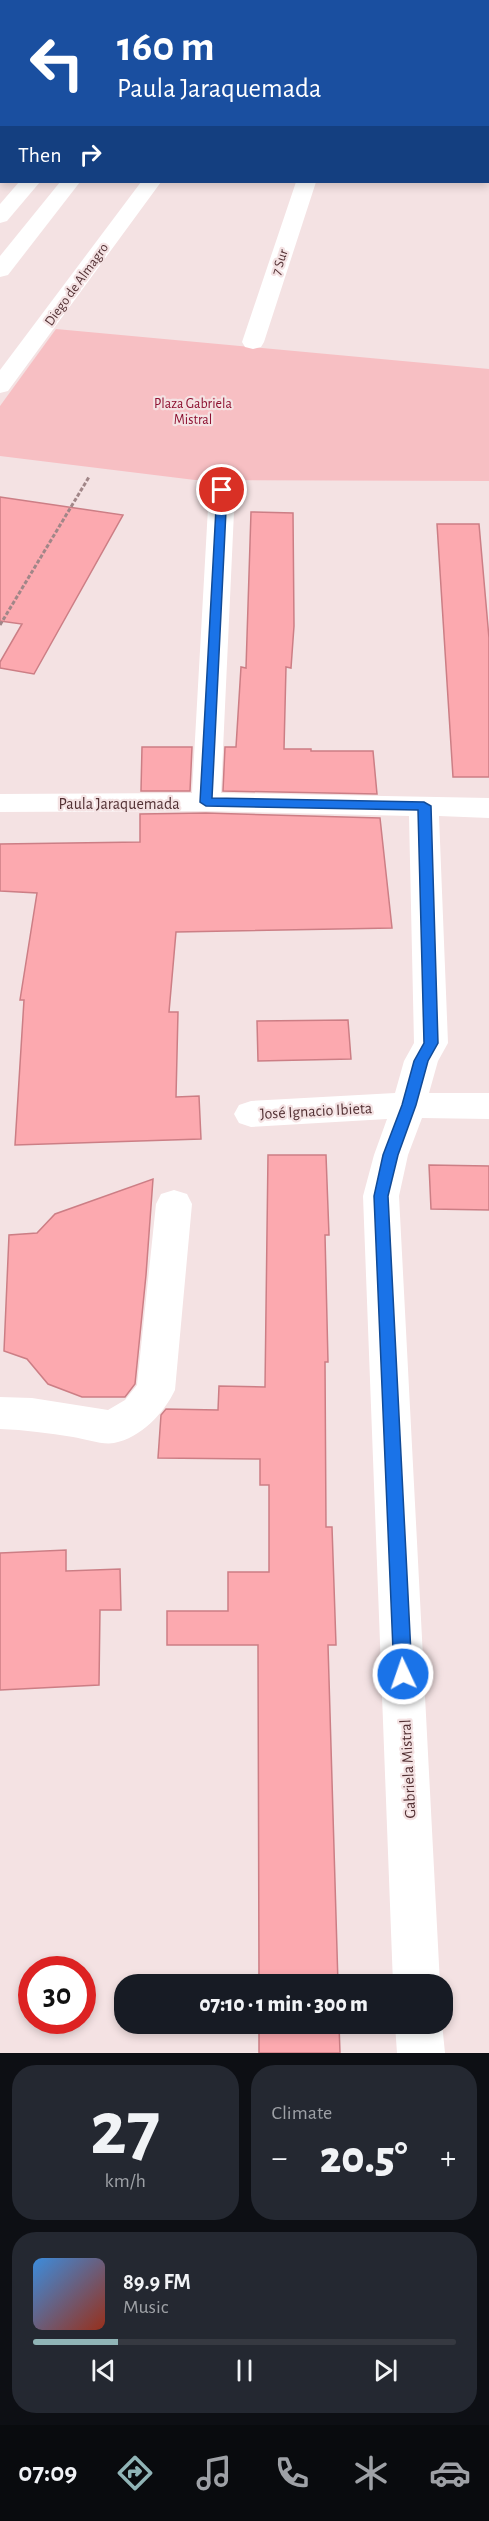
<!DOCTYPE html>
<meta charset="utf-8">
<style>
body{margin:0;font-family:"Alegreya Sans",sans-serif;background:#242831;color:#f1f3f6;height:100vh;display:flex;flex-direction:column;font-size:22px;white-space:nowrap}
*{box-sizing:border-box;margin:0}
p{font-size:20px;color:#9ea1a6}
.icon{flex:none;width:33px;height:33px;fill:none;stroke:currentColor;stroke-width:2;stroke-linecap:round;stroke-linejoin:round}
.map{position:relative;height:2053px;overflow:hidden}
.side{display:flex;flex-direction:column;gap:12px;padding:12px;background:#0d0f14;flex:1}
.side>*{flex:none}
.hud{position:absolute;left:0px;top:0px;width:489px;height:183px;box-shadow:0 3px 9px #0003;background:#1a4fa0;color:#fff;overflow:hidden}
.speed{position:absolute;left:18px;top:1956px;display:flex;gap:12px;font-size:30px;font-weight:700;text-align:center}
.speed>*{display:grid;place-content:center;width:78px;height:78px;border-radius:50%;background:#171b24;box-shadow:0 3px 9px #0003;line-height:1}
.speed .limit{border:9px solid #d22;background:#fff;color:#111}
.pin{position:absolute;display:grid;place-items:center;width:51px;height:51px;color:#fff;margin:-26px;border:3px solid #fff;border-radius:50%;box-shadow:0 2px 6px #0007}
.me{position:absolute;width:66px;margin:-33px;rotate:357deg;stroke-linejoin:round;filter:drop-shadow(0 0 4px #0008)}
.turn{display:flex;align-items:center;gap:21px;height:126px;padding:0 18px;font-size:27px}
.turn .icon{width:78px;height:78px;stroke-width:2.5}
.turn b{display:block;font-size:42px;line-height:51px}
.then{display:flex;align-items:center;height:57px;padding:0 18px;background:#0003;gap:12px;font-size:22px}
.big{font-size:45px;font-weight:800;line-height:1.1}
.side .widget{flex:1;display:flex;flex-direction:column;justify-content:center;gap:9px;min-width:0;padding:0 21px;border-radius:24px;background:#242831}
.side .dial{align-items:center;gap:0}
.dial b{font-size:78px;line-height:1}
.song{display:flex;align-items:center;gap:18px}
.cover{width:72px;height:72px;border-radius:9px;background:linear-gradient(135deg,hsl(210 70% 55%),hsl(10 70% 35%))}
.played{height:6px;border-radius:3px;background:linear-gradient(90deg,#90b4b6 20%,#363941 20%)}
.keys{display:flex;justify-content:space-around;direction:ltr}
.heat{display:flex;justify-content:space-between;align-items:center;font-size:33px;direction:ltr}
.side .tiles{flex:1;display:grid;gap:12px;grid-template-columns:1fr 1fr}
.widget:last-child{grid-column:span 2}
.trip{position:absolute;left:114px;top:1974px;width:339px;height:60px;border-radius:24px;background:#171b24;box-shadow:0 3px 9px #0003;font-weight:800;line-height:60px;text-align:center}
.tab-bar{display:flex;height:96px;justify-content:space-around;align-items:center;background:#090b0e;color:#9ea1a6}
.tab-bar .icon{width:42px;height:42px}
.tab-bar .active{color:#90b4b6}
.tab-bar b{font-size:27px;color:#f1f3f6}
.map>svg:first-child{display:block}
.green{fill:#f7bfc3}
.building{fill:#fca9af;stroke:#cc7e85;stroke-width:1.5}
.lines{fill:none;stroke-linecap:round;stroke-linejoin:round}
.path{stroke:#a18688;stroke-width:3;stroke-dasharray:4 2;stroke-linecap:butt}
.minor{fill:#fff;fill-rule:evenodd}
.major{fill:#fff;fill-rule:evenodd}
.highway{fill:#fff;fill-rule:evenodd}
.route{fill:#1a73e8;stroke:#114b97;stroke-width:1.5}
.labels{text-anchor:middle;stroke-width:4.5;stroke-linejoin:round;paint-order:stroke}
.far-street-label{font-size:14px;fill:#533134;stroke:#f4e2e3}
.far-park-label{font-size:14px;fill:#8d1131;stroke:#f4e2e3}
.street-label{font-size:16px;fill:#533134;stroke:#f4e2e3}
</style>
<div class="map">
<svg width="489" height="2053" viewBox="0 0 489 2053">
<rect width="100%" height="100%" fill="#f4e2e3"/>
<!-- green -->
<path class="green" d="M 56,329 L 489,369 L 489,481 L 195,480 L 0,456 L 0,406 Z"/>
<!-- building -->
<path class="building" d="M 0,497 L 123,515 L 34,674 L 0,668 L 0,662 L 22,624 L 0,621 Z
M 251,512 L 293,513 L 294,626 L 291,668 L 286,667 L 284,749 L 311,749 L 311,751 L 373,751 L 377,794 L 223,791 L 225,747 L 236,747 L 241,667 L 246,668 Z
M 437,524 L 479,524 L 489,638 L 489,777 L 453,777 Z
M 142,747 L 192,747 L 190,791 L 141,791 Z
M 206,813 L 380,818 L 392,928 L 176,932 L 169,1012 L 178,1012 L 176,1097 L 199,1096 L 201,1139 L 15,1145 L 24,1000 L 20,1000 L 37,893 L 0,891 L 0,844 L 140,842 L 140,814 Z
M 348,1020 L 351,1059 L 258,1061 L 257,1021 Z
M 268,1155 L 326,1155 L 329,1235 L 325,1235 L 328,1362 L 325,1362 L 326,1527 L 332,1527 L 336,1645 L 328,1645 L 338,1984 L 259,1984 L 258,1645 L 167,1645 L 167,1611 L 228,1611 L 228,1572 L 269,1572 L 269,1485 L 260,1485 L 260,1459 L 158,1458 L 161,1415 L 166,1409 L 218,1410 L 219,1386 L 265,1387 Z
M 429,1165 L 489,1166 L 489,1210 L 431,1209 Z
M 153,1179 L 146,1275 L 135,1384 L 125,1397 L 82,1397 L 48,1384 L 27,1359 L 4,1351 L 9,1235 L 37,1233 L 55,1214 Z
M 66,1550 L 66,1571 L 120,1569 L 121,1610 L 100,1610 L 99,1685 L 0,1690 L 0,1553 Z
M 259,2024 L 339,2024 L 340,2053 L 259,2053 Z"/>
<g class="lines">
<!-- path -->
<path class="path" d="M 0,625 L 89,477"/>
<!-- minor -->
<path class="minor" d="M 488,57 L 489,57 L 489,69 L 488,69 Z
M 488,157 L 489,157 L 489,169 L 488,169 Z
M 296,182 L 316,182 L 264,342 L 261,347 L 253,349 L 245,347 L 242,342 Z
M 222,482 L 231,485 L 235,490 L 221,793 L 489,798 L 489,818 L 439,816 L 448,1043 L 438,1061 L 429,1093 L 489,1093 L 489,1119 L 422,1118 L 408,1155 L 399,1196 L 440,1984 L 393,1984 L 363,1196 L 374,1155 L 387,1119 L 251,1127 L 239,1123 L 234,1114 L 239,1105 L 251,1101 L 395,1093 L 404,1061 L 414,1043 L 409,816 L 206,811 L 0,812 L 0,794 L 192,793 L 209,490 L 213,485 Z
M 174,1190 L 187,1194 L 192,1204 L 175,1390 C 164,1413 141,1438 114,1443 C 102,1445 85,1439 73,1437 C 49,1433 25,1430 0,1429 L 0,1397 L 32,1398 L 108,1410 L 125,1400 L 137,1385 L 156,1204 L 161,1194 Z
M 442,2023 L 445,2053 L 397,2053 L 395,2024 Z"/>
<!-- major -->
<path class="major" d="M 76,0 L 95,0 L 75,2 Z
M 274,0 L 292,0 L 273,2 Z
M 0,45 L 2,45 L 0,57 Z
M 0,88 L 2,88 L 2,100 L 0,100 Z
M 488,124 L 489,124 L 489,136 L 488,136 Z
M 141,182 L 161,182 L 8,391 L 0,393 L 0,370 Z"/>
<!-- highway -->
<path class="highway" d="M 167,0 L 185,0 L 166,2 Z
M 203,0 L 221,0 L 202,2 Z
M 19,182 L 40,182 L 7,221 L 0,223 L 0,204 Z
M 60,182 L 80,182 L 8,275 L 0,277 L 0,256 Z"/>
</g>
<!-- route -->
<path class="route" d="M 222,486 L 227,490 L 212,798 L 424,802 L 431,806 L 438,1043 L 428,1061 L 416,1105 L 398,1155 L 388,1196 L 412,1674 L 409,1680 L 403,1682 L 397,1680 L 394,1674 L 374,1196 L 383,1155 L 402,1105 L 414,1061 L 424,1043 L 418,810 L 206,806 L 200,802 L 217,490 Z"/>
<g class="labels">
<!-- far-street labels -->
<g class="far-street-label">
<text transform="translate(279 262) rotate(-72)" y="5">7 Sur</text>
<text transform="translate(76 284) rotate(-54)" y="5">Diego de Almagro</text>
</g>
<!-- far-park labels -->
<g class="far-park-label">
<text x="193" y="408">Plaza Gabriela<tspan x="193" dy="16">Mistral</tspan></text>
</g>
<!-- street labels -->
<g class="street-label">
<text x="119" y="809">Paula Jaraquemada</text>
<text transform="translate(316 1110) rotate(-3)" y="6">José Ignacio Ibieta</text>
<text transform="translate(407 1769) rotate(-93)" y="6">Gabriela Mistral</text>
</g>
</g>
</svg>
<div class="speed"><div class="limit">30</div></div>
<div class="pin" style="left:222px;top:490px;background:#d93025"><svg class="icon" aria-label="arrive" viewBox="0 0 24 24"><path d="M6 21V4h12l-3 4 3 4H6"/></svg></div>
<svg class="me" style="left:403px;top:1674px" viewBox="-20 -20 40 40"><circle r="17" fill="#1a73e8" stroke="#fff" stroke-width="3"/><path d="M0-11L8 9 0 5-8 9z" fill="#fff"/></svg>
<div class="trip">07:10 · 1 min · 300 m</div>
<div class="hud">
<div class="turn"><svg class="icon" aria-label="left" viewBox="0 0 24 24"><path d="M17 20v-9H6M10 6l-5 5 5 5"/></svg><div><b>160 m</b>Paula Jaraquemada</div></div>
<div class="then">Then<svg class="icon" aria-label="right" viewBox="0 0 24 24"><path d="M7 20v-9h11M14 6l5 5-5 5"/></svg></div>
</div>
</div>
<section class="side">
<div class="tiles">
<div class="widget dial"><b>27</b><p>km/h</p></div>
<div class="widget"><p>Climate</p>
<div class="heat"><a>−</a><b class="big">20.5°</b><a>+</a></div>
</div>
<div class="widget">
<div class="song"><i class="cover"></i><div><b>89.9 FM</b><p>Music</p></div></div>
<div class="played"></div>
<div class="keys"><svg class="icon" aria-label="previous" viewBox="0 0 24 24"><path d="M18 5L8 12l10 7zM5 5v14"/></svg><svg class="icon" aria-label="pause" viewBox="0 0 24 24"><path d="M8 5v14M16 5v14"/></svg><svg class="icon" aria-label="next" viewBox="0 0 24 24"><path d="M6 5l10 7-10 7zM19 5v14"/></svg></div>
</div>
</div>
</section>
<nav class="tab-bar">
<b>07:09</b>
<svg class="icon active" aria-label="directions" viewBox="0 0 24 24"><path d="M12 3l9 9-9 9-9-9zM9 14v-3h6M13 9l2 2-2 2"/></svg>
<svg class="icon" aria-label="music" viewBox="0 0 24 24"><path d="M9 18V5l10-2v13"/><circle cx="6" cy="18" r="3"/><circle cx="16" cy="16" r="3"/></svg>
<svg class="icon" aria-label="phone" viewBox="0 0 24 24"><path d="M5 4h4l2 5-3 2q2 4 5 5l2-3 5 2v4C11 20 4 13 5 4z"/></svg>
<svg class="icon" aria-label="climate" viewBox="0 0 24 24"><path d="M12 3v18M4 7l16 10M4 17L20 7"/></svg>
<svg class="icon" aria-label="car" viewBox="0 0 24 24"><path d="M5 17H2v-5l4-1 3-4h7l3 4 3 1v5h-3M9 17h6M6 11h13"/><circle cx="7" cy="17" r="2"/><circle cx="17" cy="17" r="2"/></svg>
</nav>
